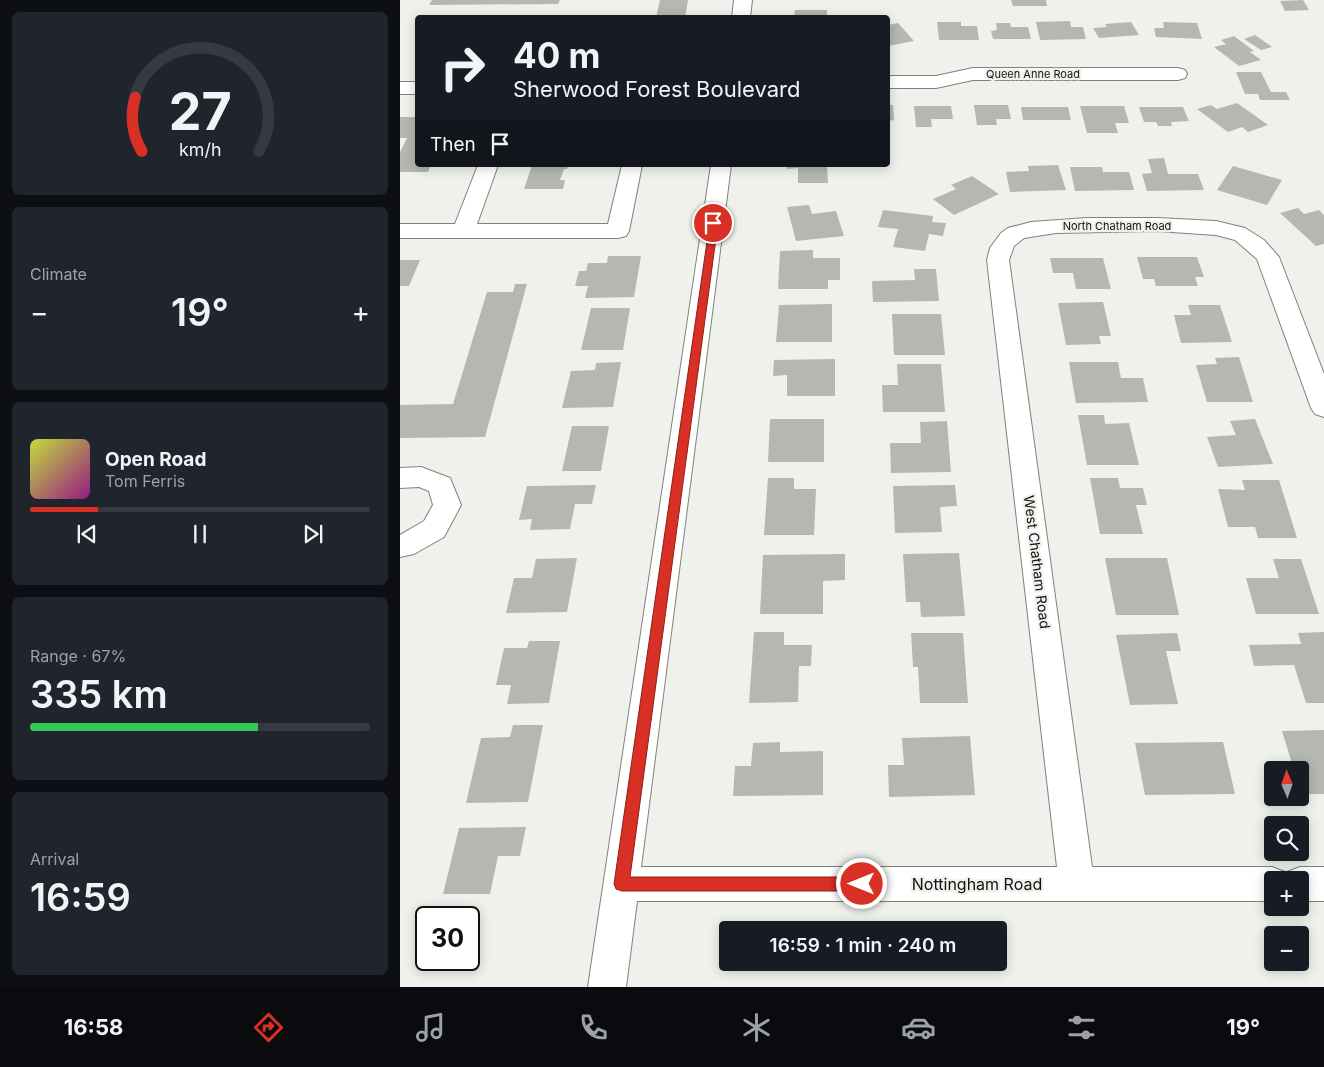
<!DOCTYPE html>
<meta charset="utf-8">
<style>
body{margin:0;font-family:Inter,sans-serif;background:#20242c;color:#f1f3f6;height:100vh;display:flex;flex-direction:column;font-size:19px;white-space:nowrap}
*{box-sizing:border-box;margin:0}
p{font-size:16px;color:#9ea1a6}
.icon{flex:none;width:28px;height:28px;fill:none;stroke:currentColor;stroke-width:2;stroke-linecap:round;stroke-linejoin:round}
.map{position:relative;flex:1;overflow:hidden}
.sheet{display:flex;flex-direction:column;gap:12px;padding:12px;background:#0d0f14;width:400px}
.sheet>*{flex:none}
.banner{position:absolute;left:15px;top:15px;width:475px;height:152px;border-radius:5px;box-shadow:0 2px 12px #0003;background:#171b24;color:#f1f3f6;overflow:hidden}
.needle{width:32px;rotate:358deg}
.fabs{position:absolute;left:864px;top:761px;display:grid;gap:10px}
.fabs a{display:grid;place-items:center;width:45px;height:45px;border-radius:5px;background:#171b24;box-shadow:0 2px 12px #0003;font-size:25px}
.speed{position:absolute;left:15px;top:906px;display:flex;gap:10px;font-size:25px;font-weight:700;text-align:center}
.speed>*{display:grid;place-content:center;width:65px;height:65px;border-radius:50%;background:#171b24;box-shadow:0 2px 12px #0003;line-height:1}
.speed .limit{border:2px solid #111;border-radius:8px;background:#fff;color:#111}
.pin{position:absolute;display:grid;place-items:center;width:42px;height:42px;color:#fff;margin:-21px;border:2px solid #fff;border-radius:50%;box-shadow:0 1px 5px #0007}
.me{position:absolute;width:55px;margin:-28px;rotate:270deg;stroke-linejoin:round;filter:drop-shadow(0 0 4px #0008)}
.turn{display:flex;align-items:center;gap:18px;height:105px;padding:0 15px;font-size:22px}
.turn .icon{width:65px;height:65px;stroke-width:2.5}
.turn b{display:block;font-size:35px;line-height:42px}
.then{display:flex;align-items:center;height:48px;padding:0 15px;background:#0003;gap:10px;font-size:19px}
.big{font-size:38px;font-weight:600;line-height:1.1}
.sheet .widget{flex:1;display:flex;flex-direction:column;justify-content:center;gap:8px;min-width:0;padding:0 18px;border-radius:8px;background:#20242c}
.sheet .dial{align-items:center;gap:0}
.dial svg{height:130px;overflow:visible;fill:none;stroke:#363941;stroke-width:7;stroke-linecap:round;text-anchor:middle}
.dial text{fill:#f1f3f6;stroke:none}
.song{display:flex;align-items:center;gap:15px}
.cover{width:60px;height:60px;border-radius:8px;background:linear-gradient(135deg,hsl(70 70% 55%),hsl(310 70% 35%))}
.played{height:5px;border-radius:2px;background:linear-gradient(90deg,#d93025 20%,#363941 20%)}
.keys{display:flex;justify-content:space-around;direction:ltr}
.heat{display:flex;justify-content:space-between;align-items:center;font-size:28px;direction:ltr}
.charge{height:8px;border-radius:4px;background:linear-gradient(90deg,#34c759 67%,#363941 0)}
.trip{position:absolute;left:319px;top:921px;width:288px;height:50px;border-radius:5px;background:#171b24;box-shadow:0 2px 12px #0003;font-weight:600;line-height:50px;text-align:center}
.tabs{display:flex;height:80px;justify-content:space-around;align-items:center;background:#090b0e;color:#9ea1a6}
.tabs .icon{width:35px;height:35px}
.tabs .active{color:#d93025}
.tabs b{font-size:22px;color:#f1f3f6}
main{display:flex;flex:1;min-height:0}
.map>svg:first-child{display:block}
.building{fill:#b5b8b1}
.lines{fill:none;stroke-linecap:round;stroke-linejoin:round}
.minor-casing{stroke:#7f827c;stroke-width:2}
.minor{fill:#fff;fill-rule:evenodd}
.route{fill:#d93025;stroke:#8d1f18}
.labels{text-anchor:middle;stroke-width:4.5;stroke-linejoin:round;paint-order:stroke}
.far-street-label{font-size:11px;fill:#111210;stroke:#eff2ec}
.street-label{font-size:14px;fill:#111210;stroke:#eff2ec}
.near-street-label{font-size:16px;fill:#111210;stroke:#eff2ec}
</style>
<main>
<section class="sheet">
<div class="widget dial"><svg viewBox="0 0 100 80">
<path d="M14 69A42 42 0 1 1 86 69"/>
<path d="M14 69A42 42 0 0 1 10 36" stroke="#d93025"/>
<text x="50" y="56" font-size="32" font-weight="700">27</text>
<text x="50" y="72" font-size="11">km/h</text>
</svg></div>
<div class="widget"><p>Climate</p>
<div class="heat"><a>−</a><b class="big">19°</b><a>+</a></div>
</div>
<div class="widget">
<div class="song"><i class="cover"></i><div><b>Open Road</b><p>Tom Ferris</p></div></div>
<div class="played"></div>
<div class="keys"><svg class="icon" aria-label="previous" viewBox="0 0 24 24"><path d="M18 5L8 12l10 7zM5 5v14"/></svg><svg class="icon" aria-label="pause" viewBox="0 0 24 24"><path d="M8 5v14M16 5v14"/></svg><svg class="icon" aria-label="next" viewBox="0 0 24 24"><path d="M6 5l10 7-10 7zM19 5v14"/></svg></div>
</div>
<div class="widget"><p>Range · 67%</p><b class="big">335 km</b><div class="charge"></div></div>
<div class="widget"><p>Arrival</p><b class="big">16:59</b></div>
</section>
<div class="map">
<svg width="924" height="987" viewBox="0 0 924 987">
<rect width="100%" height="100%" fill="#eff2ec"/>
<!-- building -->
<path class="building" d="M 32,0 L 160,0 L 158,4 L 29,5 Z
M 260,0 L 288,0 L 285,18 L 256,18 Z
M 611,0 L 646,0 L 647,6 L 613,6 Z
M 903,0 L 909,10 L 885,11 L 880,1 Z
M 395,10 L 427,10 L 427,17 L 394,18 Z
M 670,21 L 671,27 L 683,27 L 686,39 L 640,40 L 636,22 Z
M 537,22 L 561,22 L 561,26 L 577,26 L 579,40 L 539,40 Z
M 731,22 L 739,35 L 699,38 L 693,28 L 707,27 L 705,24 Z
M 763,22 L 797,23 L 802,39 L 756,37 L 754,28 L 764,28 Z
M 498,23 L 514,41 L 488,46 L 488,25 Z
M 596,23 L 610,23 L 611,27 L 628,27 L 631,39 L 593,39 L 591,31 L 597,30 Z
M 855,35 L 872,47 L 861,50 L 844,39 Z
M 834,36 L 854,51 L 850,52 L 861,60 L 839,66 L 814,47 L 826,44 L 821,40 Z
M 836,72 L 861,72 L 871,92 L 886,92 L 890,100 L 860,100 L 858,94 L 845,94 Z
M 837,103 L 868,125 L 848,132 L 842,127 L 828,132 L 797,109 L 811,105 L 817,109 Z
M 488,105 L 493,105 L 494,120 L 488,121 Z
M 574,105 L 608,105 L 611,119 L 596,119 L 597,125 L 577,125 Z
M 514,106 L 551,106 L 553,119 L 531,119 L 532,127 L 516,127 Z
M 680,106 L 724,106 L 729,123 L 715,123 L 718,133 L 687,133 Z
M 621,107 L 668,107 L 671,120 L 623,120 Z
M 739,107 L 783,107 L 789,121 L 771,122 L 772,126 L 758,126 L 756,122 L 744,122 Z
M 0,117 L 18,117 L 18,165 L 31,165 L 28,172 L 0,172 L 0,152 L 7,138 L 0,138 Z
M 764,158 L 768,174 L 798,174 L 804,190 L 747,191 L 742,174 L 752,173 L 748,159 Z
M 132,165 L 168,165 L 167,169 L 164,169 L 160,180 L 165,180 L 163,189 L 124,189 Z
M 387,165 L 436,165 L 436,167 L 427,167 L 428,183 L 398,183 L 398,168 L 387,169 Z
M 658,165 L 666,190 L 610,192 L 606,172 L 629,171 L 628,166 Z
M 833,166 L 882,180 L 867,205 L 817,190 Z
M 670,167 L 702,167 L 703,172 L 729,172 L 734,190 L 675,191 Z
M 572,176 L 599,194 L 554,215 L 533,199 L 556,189 L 551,185 Z
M 409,205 L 412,214 L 436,211 L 444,236 L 396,241 L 387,207 Z
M 898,208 L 904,214 L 919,210 L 924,215 L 924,244 L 916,246 L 880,213 Z
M 483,210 L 533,216 L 532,222 L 546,223 L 543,236 L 529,234 L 525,251 L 493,247 L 498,229 L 478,227 Z
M 413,250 L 413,258 L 440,258 L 440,280 L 428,280 L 428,289 L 378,289 L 380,251 Z
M 208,256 L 241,256 L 234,297 L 185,298 L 188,286 L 175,286 L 179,271 L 186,271 L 188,263 L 207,263 Z
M 737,257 L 797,257 L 804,277 L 795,277 L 798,286 L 756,286 L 754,279 L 743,279 Z
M 650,258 L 703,258 L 711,289 L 676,289 L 673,273 L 653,273 Z
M 0,260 L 20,260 L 9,286 L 0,286 Z
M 514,269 L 536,269 L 539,301 L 473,302 L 472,281 L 515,280 Z
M 115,284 L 127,284 L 85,437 L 0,438 L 0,405 L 53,404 L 87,292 L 113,292 Z
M 703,302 L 711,336 L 699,336 L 701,344 L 666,345 L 658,303 Z
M 432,304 L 432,342 L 376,342 L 379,305 Z
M 788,305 L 820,305 L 832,342 L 781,343 L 774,315 L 791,315 Z
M 191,308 L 230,308 L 223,350 L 181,350 Z
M 492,314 L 541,314 L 545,355 L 494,355 Z
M 839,357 L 853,402 L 807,402 L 796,365 L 817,364 L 815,358 Z
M 435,359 L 435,396 L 387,396 L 387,375 L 373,376 L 374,360 Z
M 221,362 L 213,407 L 162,408 L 171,371 L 195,370 L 196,363 Z
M 669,362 L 718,362 L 721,378 L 743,378 L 748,402 L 676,403 Z
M 497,364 L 541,364 L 545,412 L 483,412 L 482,385 L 498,385 Z
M 678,415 L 704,415 L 705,424 L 729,423 L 739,465 L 687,465 Z
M 370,419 L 424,419 L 424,462 L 368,462 Z
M 855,419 L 873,464 L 818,467 L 807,437 L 836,435 L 830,421 Z
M 547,421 L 551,472 L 491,473 L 490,443 L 521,443 L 520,422 Z
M 172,426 L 209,426 L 201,471 L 162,471 Z
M 368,478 L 394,478 L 394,489 L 416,489 L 414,535 L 364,535 Z
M 690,478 L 718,478 L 720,488 L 743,488 L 747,505 L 736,505 L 743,534 L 700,534 Z
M 842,480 L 879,480 L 897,538 L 858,538 L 855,527 L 828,527 L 818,489 L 845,490 Z
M 196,485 L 192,504 L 175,504 L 170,529 L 130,530 L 132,519 L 119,520 L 127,486 Z
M 555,485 L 557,506 L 540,507 L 542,532 L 495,533 L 493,486 Z
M 559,553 L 565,616 L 521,617 L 520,602 L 506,602 L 503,554 Z
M 445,554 L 445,580 L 423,581 L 423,614 L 360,614 L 363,555 Z
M 177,558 L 167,612 L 106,613 L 114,578 L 132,578 L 136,559 Z
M 705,558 L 767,558 L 779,615 L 716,615 Z
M 873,559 L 901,559 L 919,614 L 856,614 L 846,578 L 879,578 Z
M 354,632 L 384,632 L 384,645 L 412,645 L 411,666 L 399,666 L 398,702 L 349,703 Z
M 924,632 L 924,703 L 906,703 L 894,665 L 854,666 L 849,645 L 901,644 L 898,633 Z
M 511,633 L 563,633 L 568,703 L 520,703 L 518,667 L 513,667 Z
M 777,633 L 781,651 L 766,651 L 778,704 L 730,705 L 716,635 Z
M 129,641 L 160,641 L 149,703 L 107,704 L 111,685 L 96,685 L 104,648 L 127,648 Z
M 113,725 L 143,725 L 128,802 L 66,803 L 81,738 L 110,737 Z
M 924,730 L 924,794 L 901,794 L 900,770 L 894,770 L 882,731 Z
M 570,736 L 575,795 L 489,797 L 488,765 L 504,765 L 502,738 Z
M 380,742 L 380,752 L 423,751 L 423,795 L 333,796 L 335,766 L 351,766 L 353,743 Z
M 823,742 L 835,794 L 745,795 L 735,743 Z
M 126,827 L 120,856 L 98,856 L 90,894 L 43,894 L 59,828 Z"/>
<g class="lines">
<defs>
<path id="minor" d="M 334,0 L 352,0 L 350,18 L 332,18 Z
M 573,68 L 778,68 L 785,70 L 787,74 L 785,78 L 778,80 L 573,80 L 536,88 L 488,88 L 488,76 L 536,76 Z
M 0,82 L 18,82 L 18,94 L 0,94 Z
M 78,165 L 98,165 L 77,224 L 208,224 L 222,165 L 242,165 L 229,231 L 226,236 L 218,238 L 0,238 L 0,224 L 55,224 Z
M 311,165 L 331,165 L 241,867 L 657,867 L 587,260 L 590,248 L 601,233 L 608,228 L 631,222 L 687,218 L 757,218 L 816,221 L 845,228 L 864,240 L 879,257 L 924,374 L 924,417 L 915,414 L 911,408 L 857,259 L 835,240 L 816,235 L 757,231 L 656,233 L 624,238 L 614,246 L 609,260 L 692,867 L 872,867 L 885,872 L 886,875 L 887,872 L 900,867 L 924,867 L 924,901 L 900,901 L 900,880 L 872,880 L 872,901 L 237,901 L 226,987 L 188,987 Z
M 21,467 L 50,478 L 61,505 L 44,537 L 14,554 L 0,557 L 0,535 L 24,521 L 33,505 L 29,491 L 19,487 L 0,488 L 0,468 Z"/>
</defs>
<!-- minor casing -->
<use href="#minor" class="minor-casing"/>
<!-- minor -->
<use href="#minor" class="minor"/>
</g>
<!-- route -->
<path class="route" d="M 310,221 L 318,223 L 230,877 L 462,877 L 467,879 L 469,884 L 467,889 L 462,891 L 222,891 L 216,889 L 214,884 Z"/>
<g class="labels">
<!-- far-street labels -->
<g class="far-street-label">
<text x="633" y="78">Queen Anne Road</text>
<text x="717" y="230">North Chatham Road</text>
</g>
<!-- street labels -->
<g class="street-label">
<text transform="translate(637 562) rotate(83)" y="5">West Chatham Road</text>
</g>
<!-- near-street labels -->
<g class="near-street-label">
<text x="577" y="890">Nottingham Road</text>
</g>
</g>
</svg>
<div class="fabs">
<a><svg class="needle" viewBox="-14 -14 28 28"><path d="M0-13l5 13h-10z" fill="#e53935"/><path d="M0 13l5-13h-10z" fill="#9ea1a6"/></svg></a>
<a><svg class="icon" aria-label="search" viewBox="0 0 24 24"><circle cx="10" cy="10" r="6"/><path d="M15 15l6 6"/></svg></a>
<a>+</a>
<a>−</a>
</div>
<div class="speed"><div class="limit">30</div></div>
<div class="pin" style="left:313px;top:223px;background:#d93025"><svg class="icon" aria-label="arrive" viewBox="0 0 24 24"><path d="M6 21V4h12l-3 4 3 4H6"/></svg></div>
<svg class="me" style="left:462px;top:884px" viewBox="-20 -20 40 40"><circle r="17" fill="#d93025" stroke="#fff" stroke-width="3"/><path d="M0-11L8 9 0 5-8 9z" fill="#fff"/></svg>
<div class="trip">16:59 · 1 min · 240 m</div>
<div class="banner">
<div class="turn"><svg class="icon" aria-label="right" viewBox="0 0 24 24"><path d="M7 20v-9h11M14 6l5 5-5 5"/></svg><div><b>40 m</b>Sherwood Forest Boulevard</div></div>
<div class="then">Then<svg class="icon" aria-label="arrive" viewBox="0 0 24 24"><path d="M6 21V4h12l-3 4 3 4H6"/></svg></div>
</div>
</div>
</main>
<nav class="tabs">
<b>16:58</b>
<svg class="icon active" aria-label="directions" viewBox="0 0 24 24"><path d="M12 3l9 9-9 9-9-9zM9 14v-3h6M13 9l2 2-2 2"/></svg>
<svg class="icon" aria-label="music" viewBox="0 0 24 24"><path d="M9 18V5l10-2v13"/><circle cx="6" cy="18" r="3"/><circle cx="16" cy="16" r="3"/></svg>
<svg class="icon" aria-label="phone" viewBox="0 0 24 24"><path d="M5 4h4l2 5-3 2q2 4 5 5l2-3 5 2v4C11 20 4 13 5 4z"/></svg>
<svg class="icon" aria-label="climate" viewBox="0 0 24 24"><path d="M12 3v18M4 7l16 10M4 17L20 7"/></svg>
<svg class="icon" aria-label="car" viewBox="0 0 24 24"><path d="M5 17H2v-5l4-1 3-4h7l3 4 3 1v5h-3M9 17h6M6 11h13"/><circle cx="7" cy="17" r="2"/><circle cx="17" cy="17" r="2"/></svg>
<svg class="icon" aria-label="filters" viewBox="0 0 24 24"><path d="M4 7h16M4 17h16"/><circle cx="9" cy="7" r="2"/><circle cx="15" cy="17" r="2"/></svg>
<b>19°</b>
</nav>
